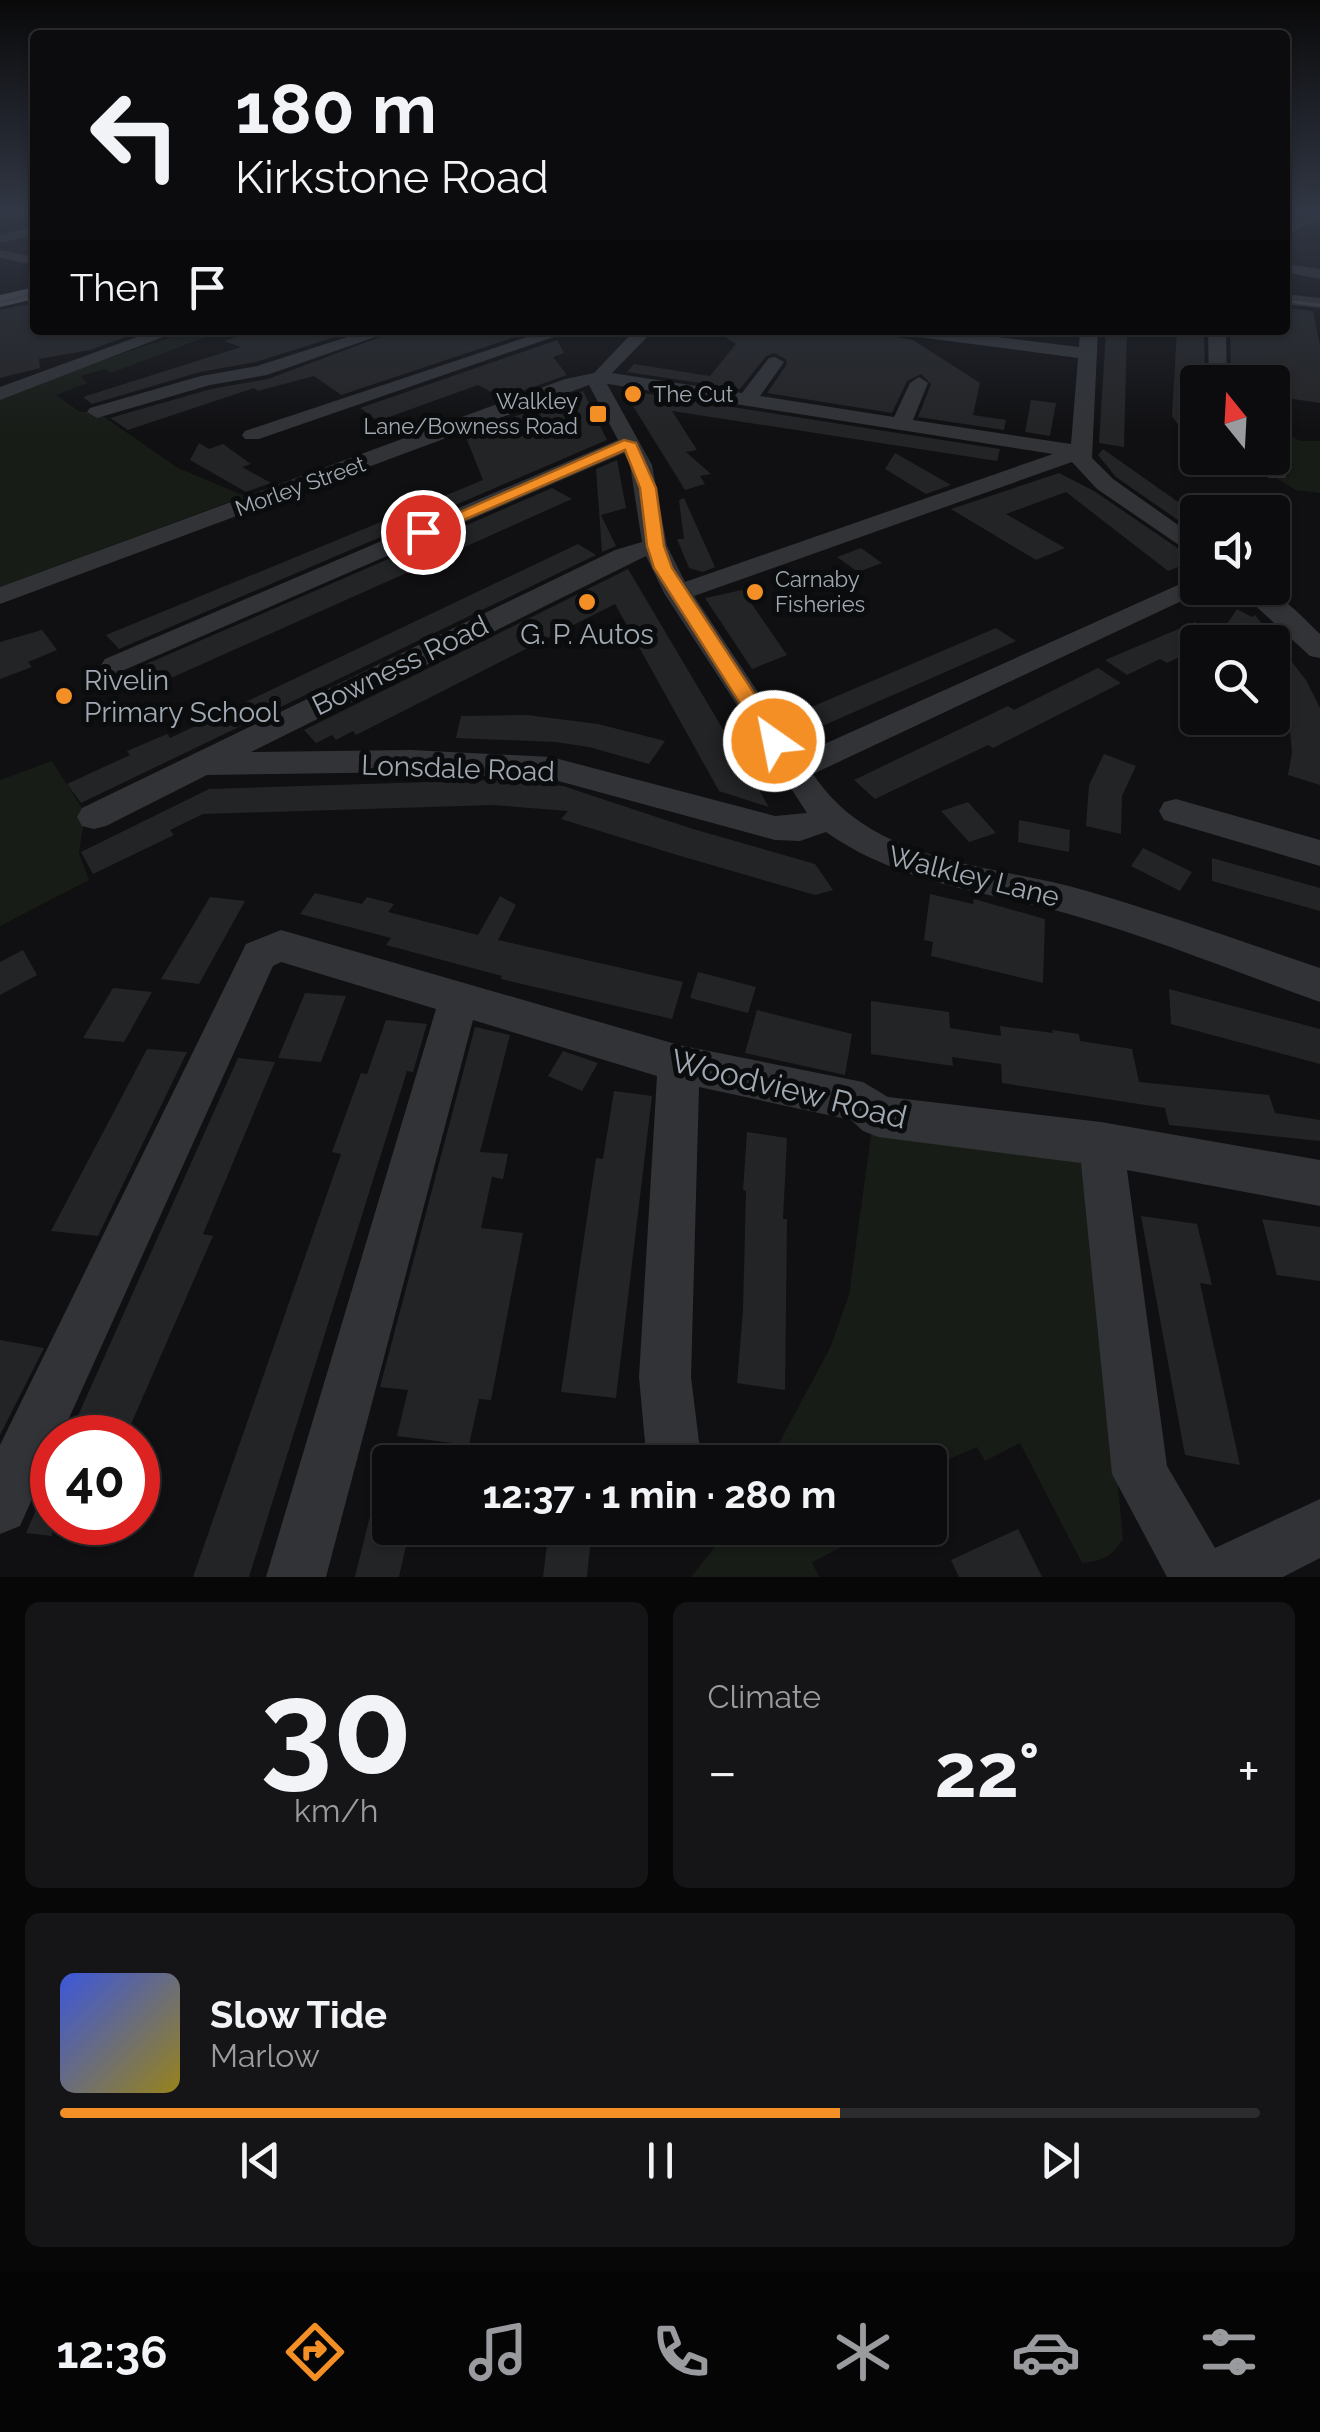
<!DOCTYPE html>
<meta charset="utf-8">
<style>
body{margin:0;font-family:Raleway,sans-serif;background:#151517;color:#f1f3f6;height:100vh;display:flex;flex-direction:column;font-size:38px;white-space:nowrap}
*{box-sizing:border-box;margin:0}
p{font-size:32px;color:#9a9b9e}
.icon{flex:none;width:55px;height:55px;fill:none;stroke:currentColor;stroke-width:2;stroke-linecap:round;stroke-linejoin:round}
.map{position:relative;height:1577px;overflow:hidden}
.drawer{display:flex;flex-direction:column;gap:25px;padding:25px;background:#070708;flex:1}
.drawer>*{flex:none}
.top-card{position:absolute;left:30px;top:30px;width:1260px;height:305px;border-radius:10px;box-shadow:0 2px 8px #0004,0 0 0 2px #2c2c2e;background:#0c0c0e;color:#f1f3f6;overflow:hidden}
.needle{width:65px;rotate:342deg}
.fabs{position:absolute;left:1180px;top:365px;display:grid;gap:20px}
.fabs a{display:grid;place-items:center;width:110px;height:110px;border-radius:10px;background:#0c0c0e;box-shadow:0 2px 8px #0004,0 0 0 2px #2c2c2e;font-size:50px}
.speed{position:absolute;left:30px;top:1415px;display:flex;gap:20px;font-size:50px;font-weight:700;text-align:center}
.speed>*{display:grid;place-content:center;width:130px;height:130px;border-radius:50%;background:#0c0c0e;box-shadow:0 2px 8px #0004,0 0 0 2px #2c2c2e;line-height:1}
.speed .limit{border:15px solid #d22;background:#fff;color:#111}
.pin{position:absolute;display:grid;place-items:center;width:85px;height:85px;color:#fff;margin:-42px;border:5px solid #fff;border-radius:50%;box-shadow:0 2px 10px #0007}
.me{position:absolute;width:110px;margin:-55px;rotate:327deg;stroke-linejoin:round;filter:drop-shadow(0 0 8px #0008)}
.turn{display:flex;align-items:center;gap:35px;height:210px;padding:0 40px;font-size:45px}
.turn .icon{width:130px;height:130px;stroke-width:2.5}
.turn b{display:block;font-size:70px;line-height:85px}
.then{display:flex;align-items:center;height:95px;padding:0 40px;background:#0003;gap:20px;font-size:38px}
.big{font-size:75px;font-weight:700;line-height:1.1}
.drawer .widget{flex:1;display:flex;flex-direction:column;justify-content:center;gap:15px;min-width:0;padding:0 35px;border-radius:15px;background:#151517}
.drawer .dial{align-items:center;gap:0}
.dial b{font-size:130px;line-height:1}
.song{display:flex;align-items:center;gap:30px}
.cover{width:120px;height:120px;border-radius:15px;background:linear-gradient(135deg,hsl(230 70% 55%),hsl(50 70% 35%))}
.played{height:10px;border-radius:5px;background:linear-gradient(90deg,#f48f26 65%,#2c2c2e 65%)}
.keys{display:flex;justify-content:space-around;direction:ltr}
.heat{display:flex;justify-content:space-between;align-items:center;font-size:55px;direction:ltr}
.drawer .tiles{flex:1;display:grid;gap:25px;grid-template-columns:1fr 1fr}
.widget:last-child{grid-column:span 2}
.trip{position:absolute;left:372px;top:1445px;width:575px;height:100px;border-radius:10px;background:#0c0c0e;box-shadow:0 2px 8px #0004,0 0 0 2px #2c2c2e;font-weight:700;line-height:100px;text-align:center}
.menu{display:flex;height:160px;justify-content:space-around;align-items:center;background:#050506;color:#9a9b9e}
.menu .icon{width:70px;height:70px}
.menu .active{color:#f48f26}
.menu b{font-size:45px;color:#f1f3f6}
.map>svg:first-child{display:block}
.green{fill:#171c17}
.building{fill:#232426}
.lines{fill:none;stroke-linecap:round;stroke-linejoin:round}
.minor{fill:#313337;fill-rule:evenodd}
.major{fill:#4d5056;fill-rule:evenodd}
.tram{stroke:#44474c;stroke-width:2.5}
.route{fill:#f48f26;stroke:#9f5d19;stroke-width:2.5}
.poi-dot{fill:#f48f26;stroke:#0b0c0d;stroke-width:4}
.labels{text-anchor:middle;stroke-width:10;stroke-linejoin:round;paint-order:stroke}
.far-poi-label{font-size:22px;fill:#a1a9b3;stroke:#0b0c0d;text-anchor:start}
.far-street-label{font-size:22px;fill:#a1a9b3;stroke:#0b0c0d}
.poi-label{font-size:28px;fill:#a1a9b3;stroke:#0b0c0d}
.street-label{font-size:28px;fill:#a1a9b3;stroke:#0b0c0d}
.near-street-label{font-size:32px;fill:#a1a9b3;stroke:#0b0c0d}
</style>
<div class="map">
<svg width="1320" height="1577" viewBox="0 0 1320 1577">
<rect width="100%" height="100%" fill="#101012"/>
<!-- green -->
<path class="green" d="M 192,330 L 225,330 L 111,373 L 105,369 L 81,376 L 87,383 L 56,395 L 80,412 L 97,412 L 178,468 L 245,496 L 0,587 L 0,395 Z
M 1272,425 L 1300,441 L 1320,441 L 1320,493 L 1296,490 L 1274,477 L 1289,476 L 1280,468 L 1295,465 L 1273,454 Z
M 52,761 L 85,813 L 79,853 L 89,880 L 0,926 L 0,780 Z
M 872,1128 L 1081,1160 L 1089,1172 L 1123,1539 C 1112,1557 1102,1561 1082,1563 L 1020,1443 L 985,1461 L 977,1447 L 942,1462 L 947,1476 L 930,1483 L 930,1462 L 769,1462 L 830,1348 L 849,1295 Z
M 730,1528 L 879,1528 L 812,1562 L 819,1577 L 691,1577 Z"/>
<!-- building -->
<path class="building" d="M 35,303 L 35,330 L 139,332 L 90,350 L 39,359 L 40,368 L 0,378 L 0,310 Z
M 1285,308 L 1313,311 L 1320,346 L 1320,403 L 1272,396 L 1272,382 L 1231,382 L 1230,330 L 1286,330 Z
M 257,330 L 357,330 L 256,362 L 200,372 L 92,404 L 83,397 L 241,347 L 224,341 Z
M 399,330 L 536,330 L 341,395 L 314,376 L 258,391 L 254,388 L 128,430 L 110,418 L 211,389 L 268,379 Z
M 715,330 L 858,330 L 913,340 L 980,383 L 973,415 L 1006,420 L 1004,430 L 918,417 L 931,384 L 921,374 L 907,381 L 892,413 L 767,393 L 787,364 L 786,359 L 774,353 L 766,356 L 740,389 L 627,372 L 634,364 L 710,376 L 736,344 Z
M 1106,330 L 1127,330 L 1124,447 L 1099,443 Z
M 1177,330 L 1204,330 L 1205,382 L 1198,382 L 1198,453 L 1172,416 Z
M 557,340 L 564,353 L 553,357 L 567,375 L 502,398 L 478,385 L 378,421 L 360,408 Z
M 623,390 L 1000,449 L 997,461 L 672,411 L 697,450 L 686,452 L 711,474 L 700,476 L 705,484 L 685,490 Z
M 583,391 L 607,440 L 119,649 L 106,635 L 483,480 L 465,435 Z
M 1031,400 L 1056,403 L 1050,436 L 1025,432 Z
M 199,443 L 209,449 L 223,444 L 251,464 L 242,467 L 271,483 L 246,492 L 190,460 Z
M 1103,449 L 1198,516 L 1198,534 L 1116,477 L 1098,455 Z
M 895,453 L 951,485 L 926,494 L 885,469 Z
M 617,460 L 626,508 L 601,515 L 616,546 L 602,552 L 596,469 Z
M 1059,473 L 1094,491 L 1198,562 L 1198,570 L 1191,562 L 1168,571 L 1066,492 L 1006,514 L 1065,548 L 1036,560 L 951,509 Z
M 552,488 L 572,499 L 153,686 L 137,668 Z
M 684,498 L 715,567 L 703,572 L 689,568 L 677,539 L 684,539 L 679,500 Z
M 578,544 L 596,555 L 81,803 L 67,784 L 130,755 L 127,751 L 167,734 L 170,738 Z
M 861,548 L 882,563 L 858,572 L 837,557 Z
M 628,569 L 769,807 L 719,791 L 615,604 L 356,735 L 353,731 L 336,740 L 332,735 L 316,743 L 304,730 Z
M 742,590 L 787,655 L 752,669 L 705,598 Z
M 1237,609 L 1252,617 L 1255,615 L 1306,680 L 1320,708 L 1320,785 L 1288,775 L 1292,752 L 1287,701 L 1272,671 L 1272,642 L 1215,642 L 1218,638 L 1198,642 L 1198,648 L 1167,663 L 1160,659 L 1127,675 L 1105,660 L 1195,622 L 1219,636 Z
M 996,628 L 1016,641 L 820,727 L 802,711 Z
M 42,630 L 57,650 L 28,662 L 32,667 L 0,679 L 0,642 Z
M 1098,668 L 1121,683 L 993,748 L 988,745 L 875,799 L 854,780 L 1008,706 L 1014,710 Z
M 527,715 L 598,724 L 665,741 L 649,764 L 589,747 L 555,742 L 456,738 L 461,716 Z
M 1104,754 L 1136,766 L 1122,796 L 1121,834 L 1086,826 L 1089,785 Z
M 493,780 L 563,786 L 693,829 L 815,864 L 833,890 L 815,895 L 677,855 L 561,819 L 568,811 L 493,805 L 203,814 L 170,830 L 174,835 L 93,874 L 81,852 L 209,789 Z
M 968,802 L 996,833 L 969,842 L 941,811 Z
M 1019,820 L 1070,830 L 1069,852 L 1018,842 Z
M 1143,848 L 1192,872 L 1180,891 L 1131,866 Z
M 1212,858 L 1320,888 L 1320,911 L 1212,881 Z
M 315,893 L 362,904 L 367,897 L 394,904 L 388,912 L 478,935 L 500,896 L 516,905 L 498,940 L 683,982 L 672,1019 L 501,979 L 502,976 L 386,945 L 391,938 L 300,914 Z
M 930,894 L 973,904 L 974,899 L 1045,919 L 1043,983 L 931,956 L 933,942 L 924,940 Z
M 210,897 L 245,901 L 199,984 L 161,979 Z
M 23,950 L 37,975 L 0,995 L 0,962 Z
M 698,972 L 756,987 L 748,1013 L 690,998 Z
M 113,988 L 152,992 L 124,1042 L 83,1038 Z
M 1169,989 L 1320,1029 L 1320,1064 L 1171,1024 Z
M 305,993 L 346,996 L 321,1062 L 278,1058 Z
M 871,1001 L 949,1012 L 950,1028 L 1001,1036 L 1000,1026 L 1053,1033 L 1052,1030 L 1079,1034 L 1080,1041 L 1132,1049 L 1139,1082 L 1269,1095 L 1275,1113 L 1320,1120 L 1320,1141 L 1169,1125 L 1165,1108 L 1002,1083 L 1001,1064 L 952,1057 L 953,1066 L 871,1054 Z
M 757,1010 L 852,1034 L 845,1075 L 745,1053 Z
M 386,1020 L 427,1024 L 413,1072 L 407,1071 L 249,1577 L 193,1577 L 341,1154 L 332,1152 L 361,1073 L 367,1074 Z
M 475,1027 L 510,1035 L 480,1152 L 508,1154 L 503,1179 L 492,1177 L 481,1228 L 523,1233 L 491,1400 L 479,1399 L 469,1445 L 397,1436 L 408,1390 L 380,1387 Z
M 147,1049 L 187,1052 L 98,1236 L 51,1231 Z
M 563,1051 L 598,1063 L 582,1091 L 548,1076 Z
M 238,1058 L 275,1062 L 203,1234 L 213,1236 L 125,1438 L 68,1438 Z
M 614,1091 L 652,1096 L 616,1398 L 561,1392 L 596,1158 L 603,1159 Z
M 747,1132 L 787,1138 L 783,1219 L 787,1219 L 785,1390 L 737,1383 L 743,1310 L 746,1191 L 743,1190 Z
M 1141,1216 L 1197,1224 L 1212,1285 L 1200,1283 L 1240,1465 L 1185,1455 Z
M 1262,1219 L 1320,1227 L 1320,1281 L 1277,1275 Z
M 0,1340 L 44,1348 L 0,1435 Z
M 382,1467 L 390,1468 L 390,1528 L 410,1528 L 399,1577 L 355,1577 Z
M 52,1473 L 52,1536 L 26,1533 Z
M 549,1528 L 592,1528 L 587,1577 L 543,1577 Z
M 1018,1529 L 1042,1577 L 959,1577 L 951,1560 Z"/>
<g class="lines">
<!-- minor -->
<path class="minor" d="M 1320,210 L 1320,219 L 1285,235 L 1285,226 Z
M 35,227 L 35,235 L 0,243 L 0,235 Z
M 0,250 L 35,257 L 35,265 L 0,258 Z
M 1285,264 L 1320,269 L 1320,279 L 1285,272 Z
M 1285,294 L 1320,298 L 1320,308 L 1285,304 Z
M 156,330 L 181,330 L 0,400 L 0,387 Z
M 240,330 L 230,336 L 221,331 L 222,330 Z
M 369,330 L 395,330 L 267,375 L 210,385 L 97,418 L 87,412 L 90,408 L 201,376 L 257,366 Z
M 548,330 L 568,332 L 259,439 L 245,439 L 242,435 L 245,431 Z
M 635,330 L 654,330 L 612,373 L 742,393 L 769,358 L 775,357 L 784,362 L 760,396 L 894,417 L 910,383 L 919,377 L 928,383 L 913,420 L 1071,444 L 1078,358 L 903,335 L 894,330 L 943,330 L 1079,347 L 1080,330 L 1098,330 L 1092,458 L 1113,479 L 1198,539 L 1198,558 L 1097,489 L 1072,462 L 694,596 L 800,755 L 1198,576 L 1198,588 L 1207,589 L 813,774 C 874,866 992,863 1087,891 C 1166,914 1243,942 1320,968 L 1320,1002 C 1238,973 1156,939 1072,915 C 987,891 901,885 826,832 L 800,841 L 775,840 L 551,779 L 411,772 L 207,775 L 106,826 L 94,829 L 82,826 L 77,817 L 82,808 L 615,550 L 642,542 L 630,465 L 624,453 L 115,674 L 105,671 L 101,665 L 105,659 L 618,440 L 589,385 L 0,604 L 0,587 L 565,379 L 594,373 ZM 607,384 L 608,384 L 1053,454 L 685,582 L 667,546 L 652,465 ZM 646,556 L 664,593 L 807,813 L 775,816 L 551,757 L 411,750 L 251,752 Z
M 1208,330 L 1226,330 L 1227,382 L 1209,382 Z
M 1246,458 L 1270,458 L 1288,473 L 1285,478 L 1269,478 Z
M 1236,588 C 1277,586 1292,607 1320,634 L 1320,658 L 1310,656 Z
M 1176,799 L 1320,840 L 1320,866 L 1164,820 L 1159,811 L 1164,802 Z
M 281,930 L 679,1045 L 863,1082 L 888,1097 L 1101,1122 L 1320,1160 L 1320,1206 L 1127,1170 L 1167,1466 L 1215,1548 L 1320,1499 L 1320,1558 L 1283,1577 L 1167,1577 L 1112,1474 L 1081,1163 L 878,1137 L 863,1131 L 851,1120 L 699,1087 L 691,1377 L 699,1442 L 708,1462 L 653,1462 L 645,1442 L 639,1377 L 657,1076 L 473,1020 L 326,1577 L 266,1577 L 436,1009 L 281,962 L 273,966 L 60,1438 L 52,1438 L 52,1454 L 20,1526 L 0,1534 L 0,1445 L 246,944 Z"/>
<!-- major -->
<path class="major" d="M 35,287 L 35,299 L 0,307 L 0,295 Z"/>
<!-- tram -->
<path class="tram" d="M 1285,301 L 1320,305
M 0,302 L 35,294"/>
</g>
<!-- sky -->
<linearGradient id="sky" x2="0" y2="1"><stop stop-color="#09090a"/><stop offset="0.49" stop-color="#313744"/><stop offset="1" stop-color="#313744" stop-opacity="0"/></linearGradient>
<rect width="1320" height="431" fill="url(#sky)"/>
<!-- route -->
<path class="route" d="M 624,440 L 636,443 L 656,488 L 664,546 L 672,568 L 782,736 L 785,741 L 782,746 L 767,746 L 654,568 L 647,546 L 640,488 L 625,450 L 429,535 L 415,532 Z"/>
<!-- markers -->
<g class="poi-dot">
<circle cx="633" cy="394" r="10"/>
<rect x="588" y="404" width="20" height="20" rx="5"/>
<circle cx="755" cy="592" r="10"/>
<circle cx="587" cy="602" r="10"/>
<circle cx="64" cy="696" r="10"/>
</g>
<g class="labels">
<!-- far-poi labels -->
<g class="far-poi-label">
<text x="653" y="402">The Cut</text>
<text x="578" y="409" text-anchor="end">Walkley<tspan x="578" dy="25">Lane/Bowness Road</tspan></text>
<text x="775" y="587">Carnaby<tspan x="775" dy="25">Fisheries</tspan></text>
</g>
<!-- far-street labels -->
<g class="far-street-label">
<text transform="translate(300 486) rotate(-20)" y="8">Morley Street</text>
</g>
<!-- poi labels -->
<g class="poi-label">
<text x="587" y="644">G. P. Autos</text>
<text x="84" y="690" text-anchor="start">Rivelin<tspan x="84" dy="32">Primary School</tspan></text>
</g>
<!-- street labels -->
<g class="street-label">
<text transform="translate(400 665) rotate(-26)" y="10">Bowness Road</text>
<text transform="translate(458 768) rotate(2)" y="10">Lonsdale Road</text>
<text transform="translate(974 876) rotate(14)" y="10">Walkley Lane</text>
</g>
<!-- near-street labels -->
<g class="near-street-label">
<text transform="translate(789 1089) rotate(14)" y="11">Woodview Road</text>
</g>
</g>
</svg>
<div class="fabs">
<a><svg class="needle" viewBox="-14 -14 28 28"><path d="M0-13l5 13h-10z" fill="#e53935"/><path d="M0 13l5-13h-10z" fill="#9a9b9e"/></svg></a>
<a><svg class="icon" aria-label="sound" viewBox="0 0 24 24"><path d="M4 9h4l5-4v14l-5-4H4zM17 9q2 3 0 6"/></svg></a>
<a><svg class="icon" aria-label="search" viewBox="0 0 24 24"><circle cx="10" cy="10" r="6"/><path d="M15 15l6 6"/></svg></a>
</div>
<div class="speed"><div class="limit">40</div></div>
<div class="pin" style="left:423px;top:532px;background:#d93025"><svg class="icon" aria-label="arrive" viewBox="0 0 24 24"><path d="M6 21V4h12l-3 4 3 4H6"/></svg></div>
<svg class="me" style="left:774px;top:741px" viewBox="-20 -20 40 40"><circle r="17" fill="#f48f26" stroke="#fff" stroke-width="3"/><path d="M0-11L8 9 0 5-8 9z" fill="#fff"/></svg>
<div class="trip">12:37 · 1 min · 280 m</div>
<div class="top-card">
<div class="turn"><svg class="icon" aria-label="left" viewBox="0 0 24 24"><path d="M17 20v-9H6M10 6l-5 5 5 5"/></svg><div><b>180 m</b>Kirkstone Road</div></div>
<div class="then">Then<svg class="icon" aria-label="arrive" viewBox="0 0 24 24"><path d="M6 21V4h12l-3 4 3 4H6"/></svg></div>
</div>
</div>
<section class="drawer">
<div class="tiles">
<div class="widget dial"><b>30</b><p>km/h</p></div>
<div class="widget"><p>Climate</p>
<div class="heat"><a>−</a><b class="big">22°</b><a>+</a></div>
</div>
<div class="widget">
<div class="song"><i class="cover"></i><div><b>Slow Tide</b><p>Marlow</p></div></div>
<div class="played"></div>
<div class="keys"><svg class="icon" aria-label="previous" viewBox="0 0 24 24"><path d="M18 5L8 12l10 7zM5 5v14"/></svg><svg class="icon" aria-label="pause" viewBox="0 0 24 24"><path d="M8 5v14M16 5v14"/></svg><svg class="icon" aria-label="next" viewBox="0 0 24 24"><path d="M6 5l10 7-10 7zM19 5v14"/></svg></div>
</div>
</div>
</section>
<nav class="menu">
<b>12:36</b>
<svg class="icon active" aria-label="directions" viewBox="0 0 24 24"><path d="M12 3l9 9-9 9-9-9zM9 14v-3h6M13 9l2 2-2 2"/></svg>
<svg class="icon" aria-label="music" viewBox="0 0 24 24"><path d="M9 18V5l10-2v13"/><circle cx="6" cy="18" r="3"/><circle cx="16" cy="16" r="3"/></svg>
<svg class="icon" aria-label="phone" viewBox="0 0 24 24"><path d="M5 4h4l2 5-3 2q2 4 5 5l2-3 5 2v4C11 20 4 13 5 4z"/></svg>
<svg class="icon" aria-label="climate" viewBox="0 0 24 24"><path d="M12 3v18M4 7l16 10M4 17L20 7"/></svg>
<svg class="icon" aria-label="car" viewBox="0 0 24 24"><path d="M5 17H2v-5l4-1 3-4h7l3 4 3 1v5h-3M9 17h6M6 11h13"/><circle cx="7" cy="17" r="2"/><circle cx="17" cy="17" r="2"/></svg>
<svg class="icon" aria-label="filters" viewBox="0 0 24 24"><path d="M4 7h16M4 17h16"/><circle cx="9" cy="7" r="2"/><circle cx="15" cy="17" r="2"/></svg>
</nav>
